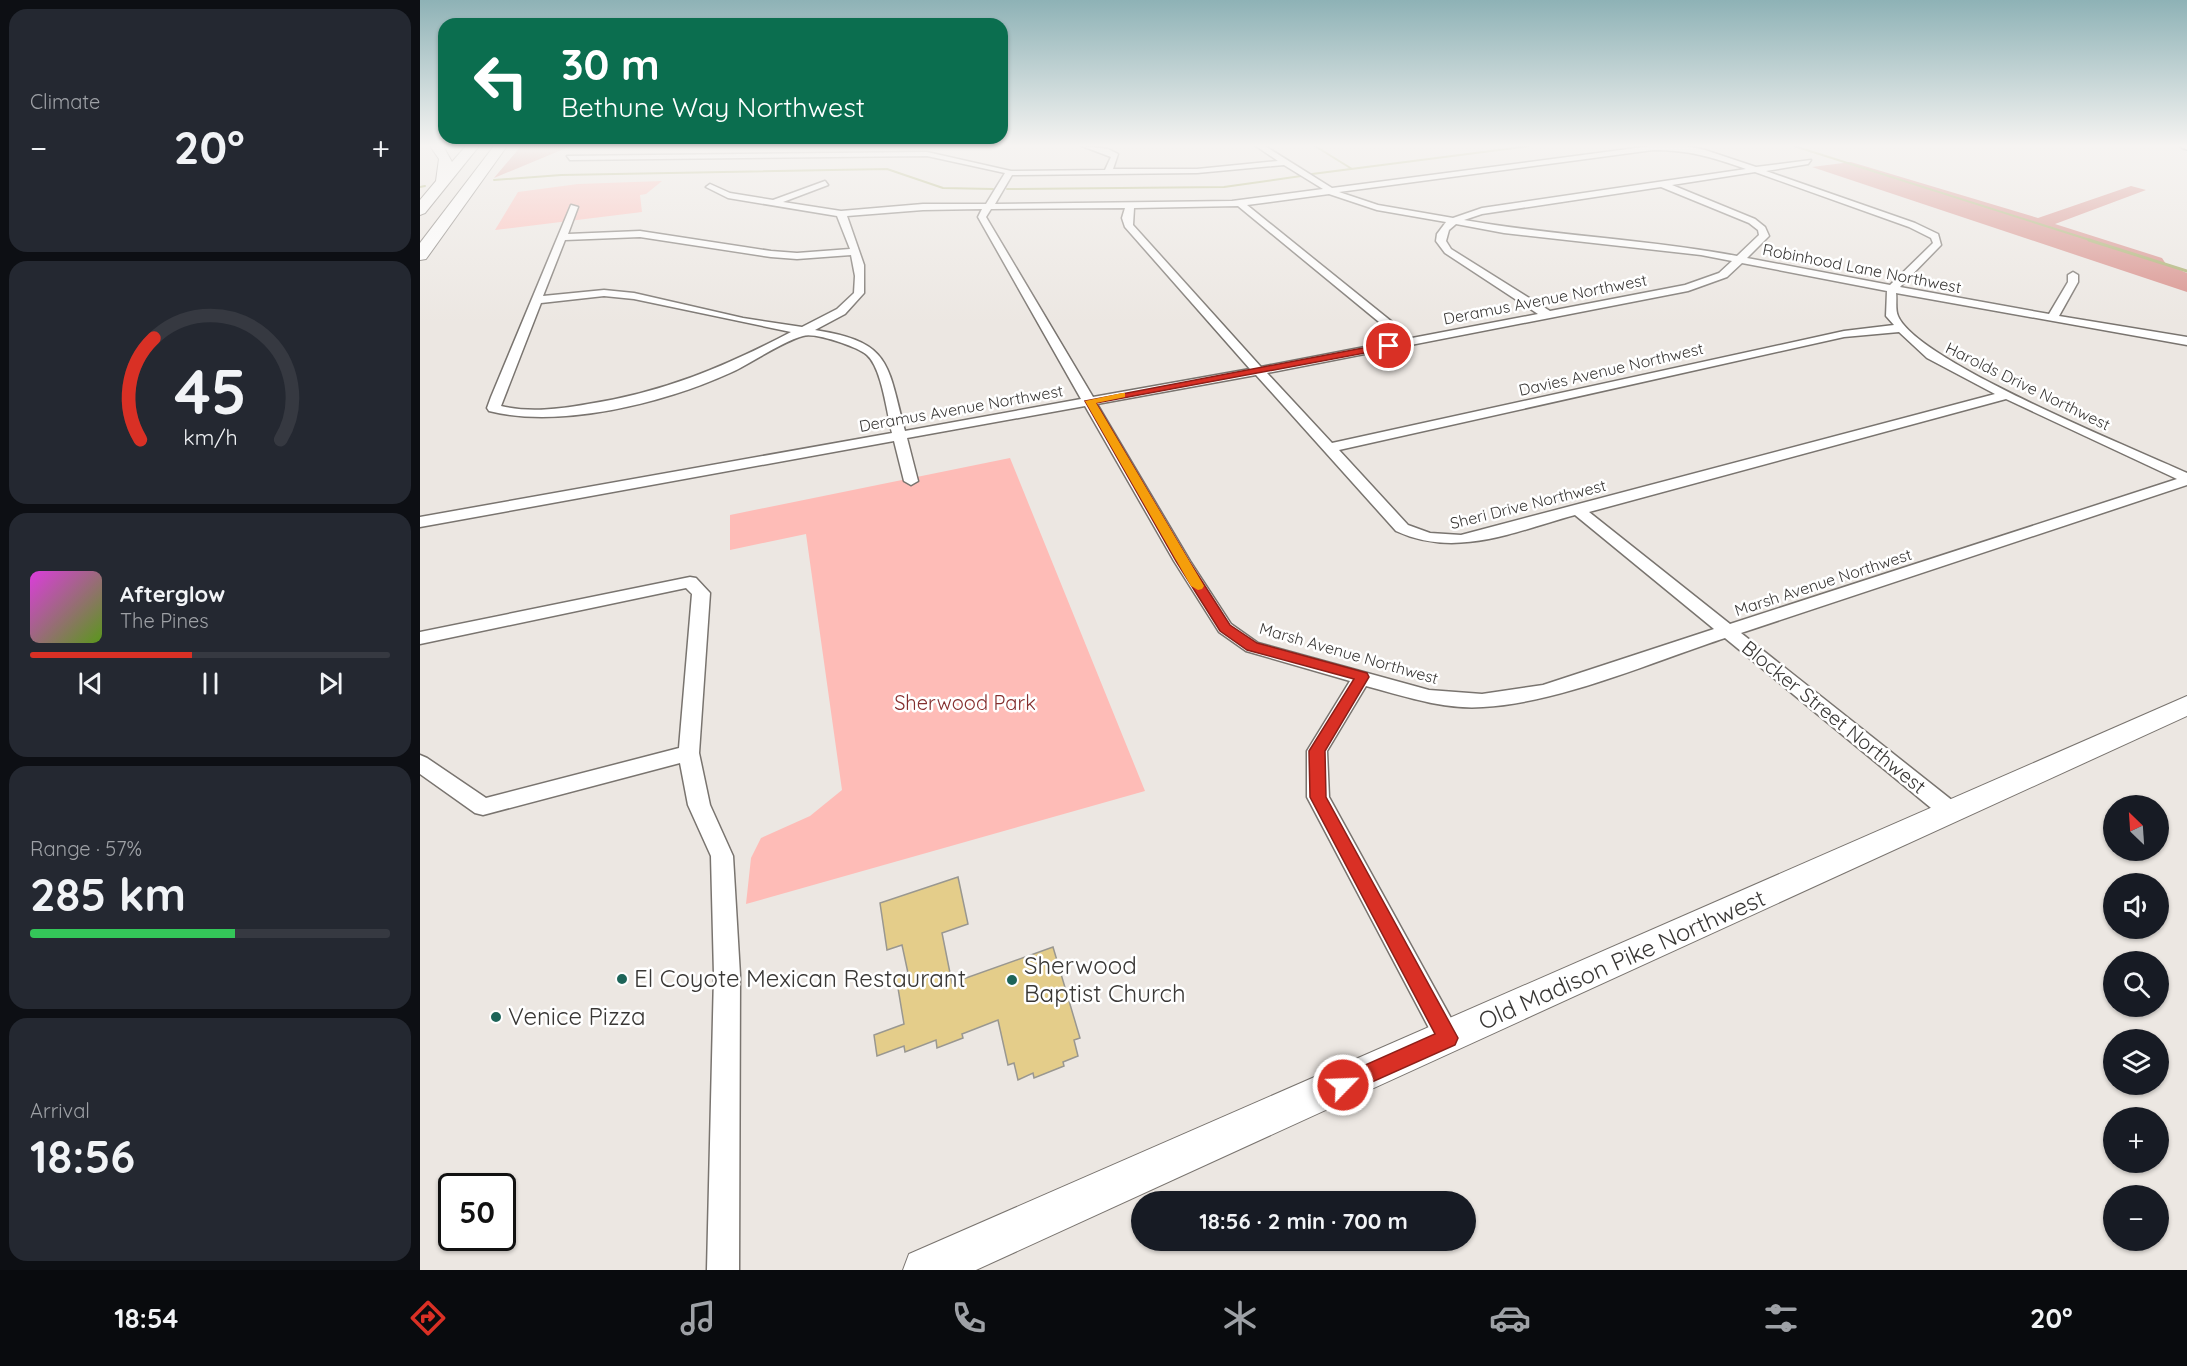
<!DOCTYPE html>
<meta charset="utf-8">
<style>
body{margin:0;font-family:Quicksand,sans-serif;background:#242831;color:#f1f3f6;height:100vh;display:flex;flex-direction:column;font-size:22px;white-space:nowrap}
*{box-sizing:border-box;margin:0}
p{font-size:20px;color:#9ea1a6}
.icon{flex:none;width:33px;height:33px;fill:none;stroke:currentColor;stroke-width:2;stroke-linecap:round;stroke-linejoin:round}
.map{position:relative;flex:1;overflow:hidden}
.side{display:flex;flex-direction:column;gap:9px;padding:9px;background:#0d0f14;width:420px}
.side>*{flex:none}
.guide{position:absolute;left:18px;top:18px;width:570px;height:126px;border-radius:18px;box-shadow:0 2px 4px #0004;background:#0b6e4f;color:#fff;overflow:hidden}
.needle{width:39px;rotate:335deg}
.tools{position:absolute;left:1683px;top:795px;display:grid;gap:12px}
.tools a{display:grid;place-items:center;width:66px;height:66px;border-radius:50%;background:#171b24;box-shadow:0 2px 4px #0004;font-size:30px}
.speed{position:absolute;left:18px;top:1173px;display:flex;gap:12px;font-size:30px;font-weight:700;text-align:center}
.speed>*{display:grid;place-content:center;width:78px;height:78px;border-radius:50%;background:#171b24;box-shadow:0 2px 4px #0004;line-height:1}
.speed .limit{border:3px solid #111;border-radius:9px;background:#fff;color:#111}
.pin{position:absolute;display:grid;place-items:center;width:51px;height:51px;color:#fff;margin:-26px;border:3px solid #fff;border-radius:50%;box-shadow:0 2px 6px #0007}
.me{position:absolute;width:66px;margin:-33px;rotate:66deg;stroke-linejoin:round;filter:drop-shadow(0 0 4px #0008)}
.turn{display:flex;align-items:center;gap:21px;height:126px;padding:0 24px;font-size:27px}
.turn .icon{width:78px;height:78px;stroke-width:2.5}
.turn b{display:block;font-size:42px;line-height:51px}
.big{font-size:45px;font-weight:800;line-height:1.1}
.side .card{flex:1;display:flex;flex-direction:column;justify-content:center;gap:9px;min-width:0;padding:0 21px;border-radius:18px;background:#242831}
.side .dial{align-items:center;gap:0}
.dial svg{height:156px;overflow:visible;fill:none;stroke:#363941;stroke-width:7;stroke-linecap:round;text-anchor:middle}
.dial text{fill:#f1f3f6;stroke:none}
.song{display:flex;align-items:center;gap:18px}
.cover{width:72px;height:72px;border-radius:9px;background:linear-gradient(135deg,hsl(300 70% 55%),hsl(90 70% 35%))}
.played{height:6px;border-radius:3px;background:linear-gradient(90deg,#d93025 45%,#363941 45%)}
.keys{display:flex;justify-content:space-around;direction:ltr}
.heat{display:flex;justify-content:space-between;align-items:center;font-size:33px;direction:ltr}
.charge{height:9px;border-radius:4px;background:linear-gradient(90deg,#34c759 57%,#363941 0)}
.trip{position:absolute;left:711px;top:1191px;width:345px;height:60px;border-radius:30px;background:#171b24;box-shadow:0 2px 4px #0004;font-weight:800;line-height:60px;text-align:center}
.tab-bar{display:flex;height:96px;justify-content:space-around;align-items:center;background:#090b0e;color:#9ea1a6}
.tab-bar .icon{width:42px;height:42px}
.tab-bar .selected{color:#d93025}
.tab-bar b{font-size:27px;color:#f1f3f6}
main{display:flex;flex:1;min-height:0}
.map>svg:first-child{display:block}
.green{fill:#febcb7}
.forest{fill:#d8908b}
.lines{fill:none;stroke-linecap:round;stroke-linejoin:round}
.stream-far1{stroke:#a8ae6c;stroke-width:2}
.stream{stroke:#a8ae6c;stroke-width:3}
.building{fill:#e4cd8a;stroke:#999790;stroke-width:1.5}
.minor-casing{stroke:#79746f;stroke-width:3}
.tertiary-casing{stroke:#79746f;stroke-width:4}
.secondary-casing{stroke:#79746f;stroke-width:2}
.motorway-casing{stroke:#79746f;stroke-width:2}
.minor{fill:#fff;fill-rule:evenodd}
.tertiary{fill:#fff;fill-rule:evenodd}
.secondary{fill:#fff;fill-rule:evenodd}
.motorway{fill:#fff;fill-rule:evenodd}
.route{fill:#d93025;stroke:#8d1f18;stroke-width:1.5}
.slow{fill:#f59e0b}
.poi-dot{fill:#1d6458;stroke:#fff;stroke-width:2}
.labels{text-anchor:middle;stroke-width:5;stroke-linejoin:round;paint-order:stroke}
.far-street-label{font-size:16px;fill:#393735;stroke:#fff}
.park-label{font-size:20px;fill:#842e2e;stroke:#fff}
.street-label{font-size:20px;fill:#393735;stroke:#fff}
.near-street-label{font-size:24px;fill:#393735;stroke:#fff}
.near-poi-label{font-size:24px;fill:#393735;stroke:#fff;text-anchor:start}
</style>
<main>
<section class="side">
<div class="card"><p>Climate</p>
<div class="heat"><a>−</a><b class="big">20°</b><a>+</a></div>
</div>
<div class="card dial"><svg viewBox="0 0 100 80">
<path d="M14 69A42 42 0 1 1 86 69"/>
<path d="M14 69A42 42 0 0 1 21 17" stroke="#d93025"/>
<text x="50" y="56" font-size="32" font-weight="700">45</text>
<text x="50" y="72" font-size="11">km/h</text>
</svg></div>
<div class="card">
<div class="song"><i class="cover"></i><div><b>Afterglow</b><p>The Pines</p></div></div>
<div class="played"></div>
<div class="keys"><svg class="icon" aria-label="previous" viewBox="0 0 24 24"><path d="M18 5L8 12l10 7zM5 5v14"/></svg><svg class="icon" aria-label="pause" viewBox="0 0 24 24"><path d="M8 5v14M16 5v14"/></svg><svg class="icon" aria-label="next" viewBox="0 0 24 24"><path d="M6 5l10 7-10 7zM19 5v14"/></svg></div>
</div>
<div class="card"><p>Range · 57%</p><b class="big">285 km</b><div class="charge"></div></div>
<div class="card"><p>Arrival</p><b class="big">18:56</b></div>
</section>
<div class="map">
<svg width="1767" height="1270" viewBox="0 0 1767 1270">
<rect width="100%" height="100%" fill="#ece7e2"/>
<!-- green -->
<path class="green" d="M 242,181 L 226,194 L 220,195 L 222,212 L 75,230 L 98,192 L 158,184 Z
M 590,458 L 725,791 L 326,904 L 331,858 L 341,838 L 390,816 L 422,790 L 386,534 L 310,550 L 310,515 Z"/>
<!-- forest -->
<path class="forest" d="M 101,146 L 151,146 L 74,178 Z
M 1431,162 L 1618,218 L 1711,186 L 1726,190 L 1635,224 L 1742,258 L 1746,264 L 1767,273 L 1767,292 L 1392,167 Z"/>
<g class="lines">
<!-- stream-far1 -->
<path class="stream-far1" d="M 895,146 L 932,169
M 1374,146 L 1673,241
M 892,174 L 1109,146
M 74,180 L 141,175 L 467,169 L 523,188 L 573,189
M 0,187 L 5,186
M 587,189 L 804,187 L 881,176"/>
<!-- stream -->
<path class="stream" d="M 1669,240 L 1767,271"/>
</g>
<!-- building -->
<path class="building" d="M 538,877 L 548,924 L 522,933 L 532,983 L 633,947 L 660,1038 L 654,1040 L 658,1056 L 643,1062 L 644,1066 L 614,1078 L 613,1073 L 598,1080 L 594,1063 L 588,1065 L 578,1020 L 542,1034 L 543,1038 L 517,1048 L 516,1040 L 485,1052 L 484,1046 L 457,1056 L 454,1035 L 484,1024 L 476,976 L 488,973 L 482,945 L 467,950 L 460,903 Z"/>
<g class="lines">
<defs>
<path id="minor" d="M 662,146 L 688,149 L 698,154 L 693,169 L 777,169 L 858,161 L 836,146 L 845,146 L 912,188 L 1231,146 L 1266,146 L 1285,150 L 1336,167 L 1391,160 L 1388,164 L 1346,171 L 1495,223 L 1518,234 L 1521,245 L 1480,287 L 1629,314 L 1648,282 L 1648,275 L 1653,272 L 1658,275 L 1658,282 L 1639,316 L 1767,337 L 1767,345 L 1476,293 C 1477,299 1475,310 1478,316 C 1498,362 1713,448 1767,473 L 1767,485 L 1321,633 L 1538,805 L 1541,811 L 1538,817 L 1530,819 L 1522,817 L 1305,638 C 1232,662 1139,703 1063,707 C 1023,710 984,696 946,686 L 907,751 L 909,797 L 1037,1029 L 1041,1038 L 1037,1047 L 1028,1050 L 1019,1047 L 887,797 L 887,751 L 930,681 L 826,651 L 799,632 L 754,561 L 665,406 L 487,438 L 498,481 L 491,485 L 484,481 L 474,441 L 0,527 L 0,517 L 472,433 C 467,414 462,368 447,355 C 438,347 395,332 383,336 C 361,342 332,363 310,373 C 244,403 140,429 69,411 L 67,408 L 71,397 L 151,205 L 158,207 L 148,234 L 220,231 L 351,251 L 377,253 L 430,249 L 417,216 L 308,198 L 286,187 L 290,184 L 310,193 L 353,200 L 405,181 L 408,185 L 363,202 L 421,211 L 503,204 L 566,204 L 585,173 L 507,156 L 150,160 L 147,156 L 507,152 L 591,171 L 685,170 L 691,157 ZM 1233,150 C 1269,150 1292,157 1326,169 L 1062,208 L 1033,218 L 958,205 L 919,192 ZM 864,165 L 903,189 L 812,201 L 575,204 L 592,175 L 777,173 ZM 1335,172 L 1489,227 L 1511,238 L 1513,243 L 1470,285 L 1327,258 L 1349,236 L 1345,227 L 1335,219 L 1252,185 ZM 1241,187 L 1329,223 L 1338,230 L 1339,235 L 1317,256 C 1227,239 1134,236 1044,220 L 1062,214 ZM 909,194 L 957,210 L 1026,222 L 1017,234 L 1016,241 L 1025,253 L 1118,314 L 992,338 L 827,205 ZM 818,206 L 981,340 L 841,367 L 713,225 L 714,208 ZM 705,208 L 702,218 L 705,227 L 830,369 L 673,397 L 566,217 L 571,209 ZM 562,209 L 558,217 L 661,399 L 485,431 C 467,364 472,342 395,330 L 425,314 L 444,293 L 444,265 L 427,216 L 503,210 ZM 1036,224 L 1084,233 L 1281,255 L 1312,261 L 1299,273 L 1265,285 L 1130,311 L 1031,249 L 1026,241 L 1029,230 ZM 220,237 L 351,257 L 377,259 L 431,255 L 435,276 L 434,293 L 417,309 L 382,327 L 323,318 L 214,293 L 184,290 L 123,296 L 145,240 ZM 1322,263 L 1467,291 L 1466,316 L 1474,325 L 1424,331 L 912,443 L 847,373 L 1268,291 L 1307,277 ZM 184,296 L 214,299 L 371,332 C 304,367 244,392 168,404 C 140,409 109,413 81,406 L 121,303 ZM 1479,332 L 1507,358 L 1575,394 L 1041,535 L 1010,533 L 988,525 L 919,450 L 1424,337 ZM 836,375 L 976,531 C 1036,559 1096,531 1155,515 L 1294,629 L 1123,685 L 1062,694 L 1009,690 L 838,643 L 811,624 L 770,561 L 677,404 ZM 1586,399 L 1757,479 L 1310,624 L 1169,512 Z
M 270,577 L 276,578 L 290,593 L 279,753 L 290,805 L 313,856 L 320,975 L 319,1270 L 287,1270 L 294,975 L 291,856 L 268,805 L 260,763 L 63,815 L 55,813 L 0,774 L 0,755 L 7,758 L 66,798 L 259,748 L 272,594 L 266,588 L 0,644 L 0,632 Z"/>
<path id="tertiary" d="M 1761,146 L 1767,146 L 1767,149 L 1763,148 Z"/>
<path id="secondary" d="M 1767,696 L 1767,716 L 556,1270 L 483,1270 L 489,1254 Z"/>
<path id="motorway" d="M 10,146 L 23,146 L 32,162 L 46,146 L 59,146 L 5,213 L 0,215 L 0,200 L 16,181 L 19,159 Z
M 74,146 L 87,146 L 6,259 L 0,260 L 0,243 Z"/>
</defs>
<!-- minor casing -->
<use href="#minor" class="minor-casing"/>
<!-- tertiary casing -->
<use href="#tertiary" class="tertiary-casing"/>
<!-- secondary casing -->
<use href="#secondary" class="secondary-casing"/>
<!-- motorway casing -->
<use href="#motorway" class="motorway-casing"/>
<!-- minor -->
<use href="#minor" class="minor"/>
<!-- tertiary -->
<use href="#tertiary" class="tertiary"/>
<!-- secondary -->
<use href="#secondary" class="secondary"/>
<!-- motorway -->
<use href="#motorway" class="motorway"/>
</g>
<!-- sky -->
<linearGradient id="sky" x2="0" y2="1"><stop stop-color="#8eb2b6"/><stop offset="0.45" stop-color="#f6f4f2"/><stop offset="1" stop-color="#f6f4f2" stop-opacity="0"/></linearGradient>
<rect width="1767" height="324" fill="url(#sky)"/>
<!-- route -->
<path class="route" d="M 969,343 L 972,344 L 972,348 L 676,403 L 769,561 L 810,625 L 837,643 L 947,673 L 949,677 L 905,751 L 906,797 L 1038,1038 L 1035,1045 L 923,1095 L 916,1092 L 913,1085 L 916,1078 L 1015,1034 L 890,797 L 889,751 L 934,679 L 827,650 L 800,631 L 756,561 L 665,401 Z"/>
<!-- slow -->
<path class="slow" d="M 702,393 L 705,393 L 705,397 L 676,403 L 784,586 L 782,589 L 778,590 L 771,586 L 665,401 Z"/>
<!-- markers -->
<g class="poi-dot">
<circle cx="202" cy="979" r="6"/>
<circle cx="592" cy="980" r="6"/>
<circle cx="76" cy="1017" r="6"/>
</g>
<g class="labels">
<!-- far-street labels -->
<g class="far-street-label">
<text transform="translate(1442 268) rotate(11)" y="6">Robinhood Lane Northwest</text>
<text transform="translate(1125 299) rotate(-11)" y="6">Deramus Avenue Northwest</text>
<text transform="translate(1191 369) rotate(-13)" y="6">Davies Avenue Northwest</text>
<text transform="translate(1608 386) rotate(26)" y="6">Harolds Drive Northwest</text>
<text transform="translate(541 408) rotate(-10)" y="6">Deramus Avenue Northwest</text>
<text transform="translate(1108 504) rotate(-14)" y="6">Sheri Drive Northwest</text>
<text transform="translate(1403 582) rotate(-18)" y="6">Marsh Avenue Northwest</text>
<text transform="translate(929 653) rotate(16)" y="6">Marsh Avenue Northwest</text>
</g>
<!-- park labels -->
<g class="park-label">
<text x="545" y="710">Sherwood Park</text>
</g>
<!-- street labels -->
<g class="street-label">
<text transform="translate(1414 717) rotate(39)" y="7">Blocker Street Northwest</text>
</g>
<!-- near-street labels -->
<g class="near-street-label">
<text transform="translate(1202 960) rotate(-24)" y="8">Old Madison Pike Northwest</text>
</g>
<!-- near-poi labels -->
<g class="near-poi-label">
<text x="604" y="974">Sherwood<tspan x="604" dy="28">Baptist Church</tspan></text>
<text x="214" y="987">El Coyote Mexican Restaurant</text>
<text x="88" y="1025">Venice Pizza</text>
</g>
</g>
</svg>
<div class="tools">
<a><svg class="needle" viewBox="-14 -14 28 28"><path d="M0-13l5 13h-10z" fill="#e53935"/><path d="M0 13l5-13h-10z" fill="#9ea1a6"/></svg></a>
<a><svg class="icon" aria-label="sound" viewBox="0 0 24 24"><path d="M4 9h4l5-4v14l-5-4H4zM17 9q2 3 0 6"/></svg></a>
<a><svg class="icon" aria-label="search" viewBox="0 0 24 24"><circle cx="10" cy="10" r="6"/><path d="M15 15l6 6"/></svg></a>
<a><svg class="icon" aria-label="layers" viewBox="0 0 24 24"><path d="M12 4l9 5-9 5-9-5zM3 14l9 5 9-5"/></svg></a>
<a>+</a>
<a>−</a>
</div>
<div class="speed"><div class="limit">50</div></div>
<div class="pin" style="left:969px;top:346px;background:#d93025"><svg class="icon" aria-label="arrive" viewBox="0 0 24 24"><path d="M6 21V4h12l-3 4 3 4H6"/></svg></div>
<svg class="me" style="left:923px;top:1085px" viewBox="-20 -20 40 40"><circle r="17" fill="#d93025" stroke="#fff" stroke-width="3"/><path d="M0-11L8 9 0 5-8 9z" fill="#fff"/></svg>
<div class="trip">18:56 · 2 min · 700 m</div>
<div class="guide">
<div class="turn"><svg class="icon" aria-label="left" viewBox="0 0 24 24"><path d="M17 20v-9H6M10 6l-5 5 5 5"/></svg><div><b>30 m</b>Bethune Way Northwest</div></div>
</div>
</div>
</main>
<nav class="tab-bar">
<b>18:54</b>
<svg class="icon selected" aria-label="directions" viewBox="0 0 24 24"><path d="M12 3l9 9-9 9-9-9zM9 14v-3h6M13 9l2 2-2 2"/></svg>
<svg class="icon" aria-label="music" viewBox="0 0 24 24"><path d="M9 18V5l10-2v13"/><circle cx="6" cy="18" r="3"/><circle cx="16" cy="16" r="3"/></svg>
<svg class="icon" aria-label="phone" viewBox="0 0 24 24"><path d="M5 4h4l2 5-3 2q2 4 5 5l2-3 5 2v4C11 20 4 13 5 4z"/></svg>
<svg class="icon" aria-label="climate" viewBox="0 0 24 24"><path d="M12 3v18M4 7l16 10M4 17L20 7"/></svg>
<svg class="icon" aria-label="car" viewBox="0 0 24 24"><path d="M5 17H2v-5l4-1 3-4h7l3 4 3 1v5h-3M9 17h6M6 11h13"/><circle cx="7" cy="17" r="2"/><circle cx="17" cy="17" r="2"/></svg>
<svg class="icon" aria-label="filters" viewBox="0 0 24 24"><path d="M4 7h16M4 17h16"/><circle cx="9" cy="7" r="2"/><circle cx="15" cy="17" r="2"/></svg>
<b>20°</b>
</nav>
